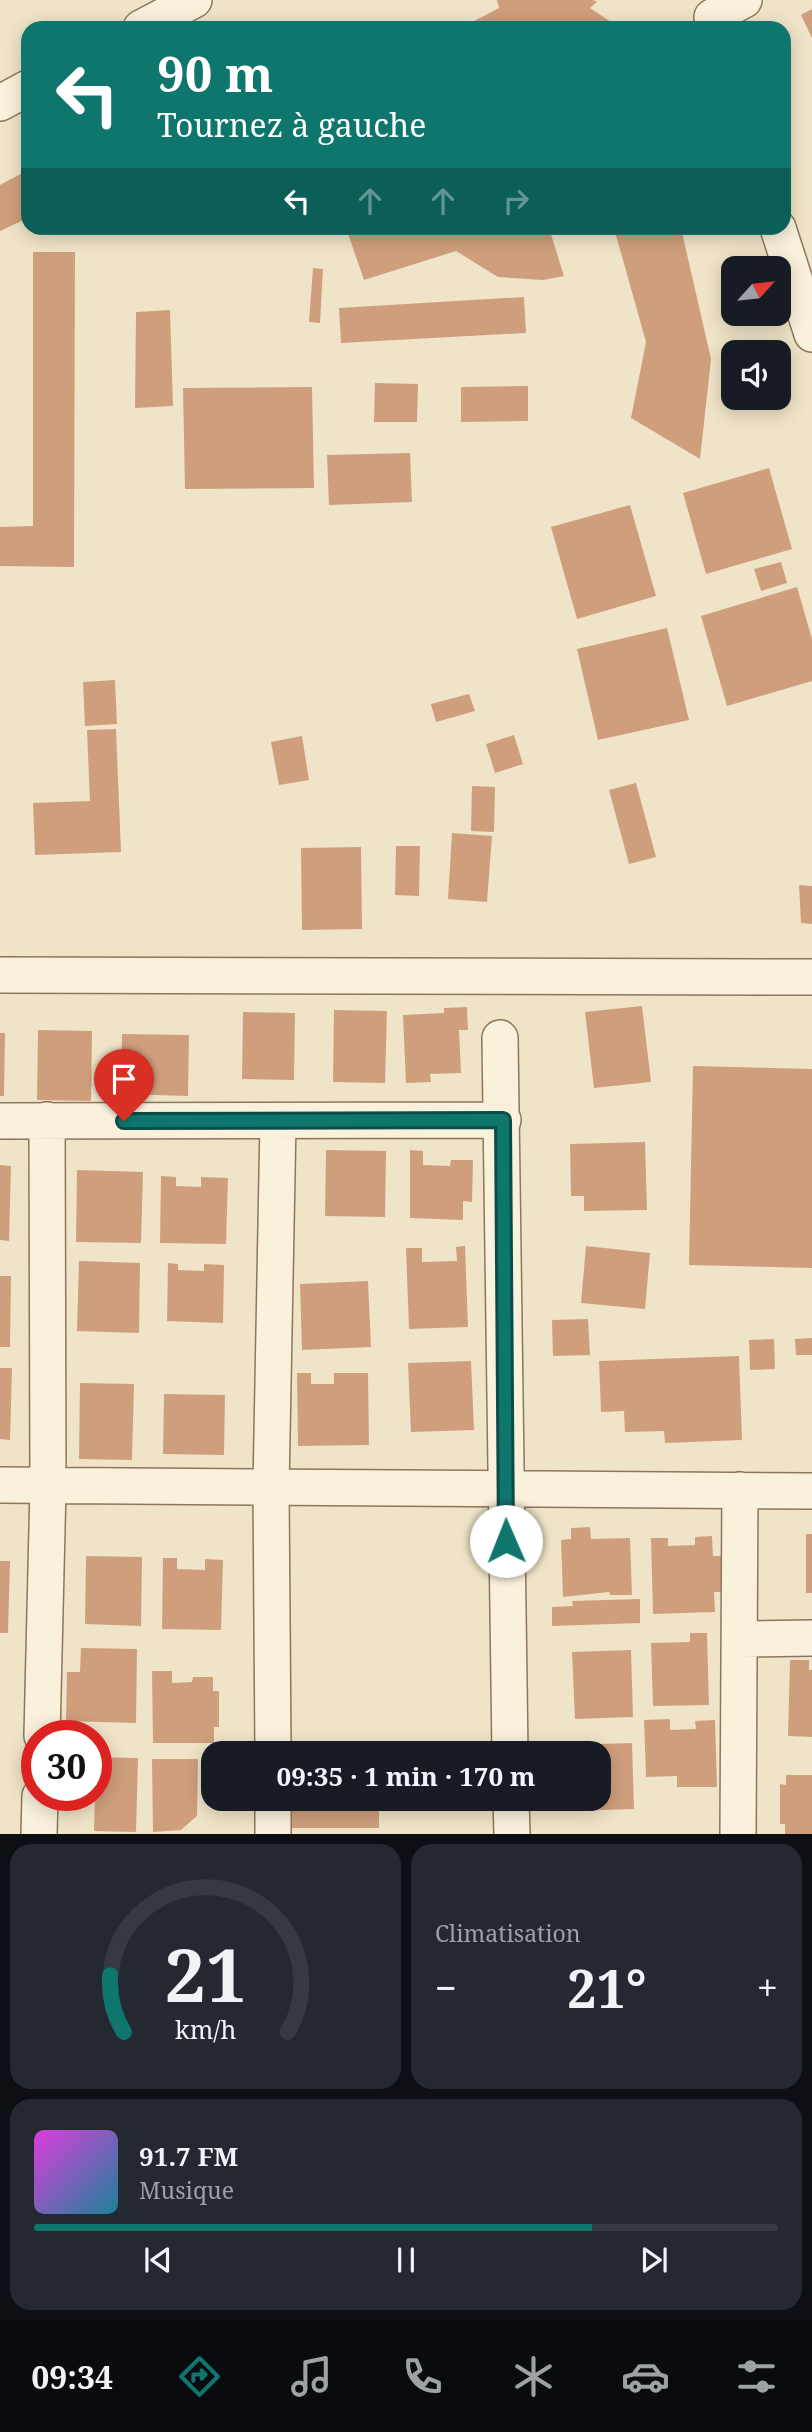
<!DOCTYPE html>
<html lang="fr">
<meta charset="utf-8">
<style>
body{margin:0;font-family:"Noto Serif",serif;background:#242831;color:#f1f3f6;height:100vh;display:flex;flex-direction:column;font-size:26px;white-space:nowrap}
*{box-sizing:border-box;margin:0}
p{font-size:23px;color:#9ea1a6}
.icon{flex:none;width:38px;height:38px;fill:none;stroke:currentColor;stroke-width:2;stroke-linecap:round;stroke-linejoin:round}
.map{position:relative;height:1834px;overflow:hidden}
.side{display:flex;flex-direction:column;gap:10px;padding:10px;background:#0d0f14;flex:1}
.side>*{flex:none}
.hud{position:absolute;left:21px;top:21px;width:770px;height:214px;border-radius:21px;box-shadow:0 4px 18px #0003;background:#0f766e;color:#fff;overflow:hidden}
.needle{width:46px;rotate:63deg}
.fabs{position:absolute;left:721px;top:256px;display:grid;gap:14px}
.fabs a{display:grid;place-items:center;width:70px;height:70px;border-radius:14px;background:#171b24;box-shadow:0 4px 18px #0003;font-size:35px}
.speed{position:absolute;left:21px;top:1720px;display:flex;gap:14px;font-size:35px;font-weight:700;text-align:center}
.speed>*{display:grid;place-content:center;width:91px;height:91px;border-radius:50%;background:#171b24;box-shadow:0 4px 18px #0003;line-height:1}
.speed .limit{border:10px solid #d22;background:#fff;color:#111}
.pin{position:absolute;display:grid;place-items:center;width:60px;height:60px;color:#fff;margin:-72px -30px;border-radius:50% 50% 50% 0;rotate:-45deg;box-shadow:0 0 7px #0007}
.pin .icon{rotate:45deg}
.me{position:absolute;width:77px;margin:-38px;rotate:359deg;stroke-linejoin:round;filter:drop-shadow(0 0 5px #0008)}
.turn{display:flex;align-items:center;gap:24px;height:147px;padding:0 21px;font-size:32px}
.turn .icon{width:91px;height:91px;stroke-width:2.5}
.turn b{display:block;font-size:49px;line-height:60px}
.lanes{display:flex;align-items:center;height:66px;padding:0 21px;background:#0003;justify-content:center;gap:35px;direction:ltr}
.lanes .off{opacity:.35}
.big{font-size:52px;font-weight:700;line-height:1.1}
.side .card{flex:1;display:flex;flex-direction:column;justify-content:center;gap:10px;min-width:0;padding:0 24px;border-radius:21px;background:#242831}
.side .dial{align-items:center;gap:0}
.dial svg{height:182px;overflow:visible;fill:none;stroke:#363941;stroke-width:7;stroke-linecap:round;text-anchor:middle}
.dial text{fill:#f1f3f6;stroke:none}
.song{display:flex;align-items:center;gap:21px}
.cover{width:84px;height:84px;border-radius:10px;background:linear-gradient(135deg,hsl(300 70% 55%),hsl(190 70% 35%))}
.played{height:7px;border-radius:4px;background:linear-gradient(90deg,#0f766e 75%,#363941 75%)}
.keys{display:flex;justify-content:space-around;direction:ltr}
.heat{display:flex;justify-content:space-between;align-items:center;font-size:38px;direction:ltr}
.side .tiles{flex:1;display:grid;gap:10px;grid-template-columns:1fr 1fr}
.card:last-child{grid-column:span 2}
.trip{position:absolute;left:201px;top:1741px;width:410px;height:70px;border-radius:21px;background:#171b24;box-shadow:0 4px 18px #0003;font-weight:700;line-height:70px;text-align:center}
.tab-bar{display:flex;height:112px;justify-content:space-around;align-items:center;background:#090b0e;color:#9ea1a6}
.tab-bar .icon{width:49px;height:49px}
.tab-bar .on{color:#0f766e}
.tab-bar b{font-size:32px;color:#f1f3f6}
.map>svg:first-child{display:block}
.building{fill:#cf9f7d}
.lines{fill:none;stroke-linecap:round;stroke-linejoin:round}
.minor-casing{stroke:#8d765c;stroke-width:38}
.minor{stroke:#faf1dc;stroke-width:35}
.route-casing{stroke:#0a4d48;stroke-width:18}
.route{stroke:#0f766e;stroke-width:12}
</style>
<div class="map">
<svg width="812" height="1834" viewBox="0 0 812 1834">
<rect width="100%" height="100%" fill="#f0e4c8"/>
<!-- building -->
<path class="building" d="M 497,0 L 593,0 L 597,2 L 590,8 L 620,28 L 461,28 L 499,8 Z
M 812,9 L 812,38 L 801,15 Z
M 28,170 L 28,218 L 0,231 L 0,185 Z
M 346,228 L 549,228 L 564,276 L 543,280 L 498,277 L 456,251 L 364,280 Z
M 614,228 L 681,228 L 711,359 L 700,459 L 631,418 L 646,342 Z
M 33,252 L 75,252 L 74,567 L 0,566 L 0,527 L 33,526 Z
M 313,268 L 323,269 L 320,323 L 309,322 Z
M 524,297 L 526,333 L 341,343 L 339,308 Z
M 170,310 L 173,406 L 135,408 L 136,312 Z
M 375,383 L 418,384 L 417,422 L 374,422 Z
M 528,386 L 528,421 L 461,422 L 461,387 Z
M 312,387 L 314,488 L 185,489 L 183,388 Z
M 410,453 L 412,502 L 329,505 L 327,455 Z
M 769,468 L 792,549 L 706,574 L 683,493 Z
M 630,505 L 656,596 L 577,619 L 551,527 Z
M 781,562 L 787,583 L 761,591 L 754,569 Z
M 797,587 L 812,639 L 812,681 L 727,706 L 701,616 Z
M 667,628 L 689,720 L 598,740 L 577,649 Z
M 115,680 L 117,724 L 85,726 L 83,682 Z
M 469,694 L 475,711 L 436,722 L 431,704 Z
M 116,729 L 121,852 L 35,855 L 33,803 L 90,801 L 87,730 Z
M 514,735 L 523,764 L 495,773 L 486,744 Z
M 302,736 L 309,780 L 279,785 L 271,742 Z
M 636,783 L 656,857 L 629,864 L 609,790 Z
M 472,786 L 495,787 L 494,832 L 471,831 Z
M 452,833 L 492,836 L 487,902 L 448,899 Z
M 396,846 L 420,846 L 419,896 L 395,895 Z
M 361,847 L 362,929 L 302,930 L 301,848 Z
M 799,885 L 812,886 L 812,924 L 801,923 Z
M 642,1006 L 651,1082 L 594,1088 L 585,1012 Z
M 467,1007 L 468,1030 L 459,1030 L 461,1073 L 430,1074 L 431,1082 L 406,1083 L 403,1015 L 444,1013 L 444,1008 Z
M 334,1010 L 387,1011 L 385,1083 L 333,1082 Z
M 243,1012 L 295,1013 L 294,1080 L 242,1079 Z
M 38,1030 L 92,1031 L 91,1101 L 37,1100 Z
M 0,1033 L 5,1033 L 4,1096 L 0,1096 Z
M 122,1034 L 189,1035 L 188,1096 L 121,1094 Z
M 693,1066 L 812,1069 L 812,1268 L 689,1265 Z
M 645,1142 L 647,1210 L 584,1211 L 584,1196 L 571,1196 L 570,1144 Z
M 326,1150 L 386,1151 L 385,1217 L 325,1216 Z
M 410,1150 L 423,1151 L 423,1165 L 450,1166 L 451,1160 L 473,1160 L 472,1202 L 463,1201 L 463,1220 L 410,1218 Z
M 0,1165 L 11,1166 L 9,1241 L 0,1240 Z
M 77,1170 L 143,1172 L 141,1243 L 76,1242 Z
M 161,1176 L 176,1177 L 176,1186 L 201,1187 L 201,1177 L 228,1178 L 226,1244 L 160,1243 Z
M 465,1246 L 468,1327 L 409,1329 L 406,1248 L 422,1248 L 422,1262 L 457,1261 L 456,1247 Z
M 586,1246 L 650,1253 L 645,1309 L 581,1303 Z
M 79,1261 L 140,1263 L 139,1333 L 77,1331 Z
M 168,1263 L 178,1264 L 178,1270 L 204,1271 L 204,1264 L 224,1265 L 223,1323 L 167,1321 Z
M 0,1276 L 11,1276 L 10,1347 L 0,1347 Z
M 368,1281 L 371,1347 L 302,1350 L 300,1284 Z
M 588,1319 L 590,1355 L 553,1356 L 552,1320 Z
M 812,1338 L 812,1355 L 796,1355 L 795,1339 Z
M 774,1339 L 775,1369 L 750,1370 L 749,1340 Z
M 739,1356 L 742,1440 L 665,1443 L 664,1431 L 625,1432 L 624,1411 L 601,1412 L 599,1361 Z
M 471,1361 L 474,1430 L 411,1432 L 408,1363 Z
M 0,1368 L 12,1368 L 10,1440 L 0,1439 Z
M 297,1373 L 311,1373 L 311,1384 L 334,1384 L 334,1373 L 368,1373 L 369,1445 L 298,1446 Z
M 80,1383 L 134,1384 L 132,1460 L 79,1459 Z
M 164,1394 L 225,1395 L 224,1455 L 163,1454 Z
M 590,1527 L 591,1539 L 630,1538 L 632,1595 L 610,1595 L 609,1592 L 563,1597 L 561,1540 L 571,1539 L 571,1528 Z
M 806,1534 L 812,1534 L 812,1593 L 806,1593 Z
M 712,1536 L 713,1556 L 724,1556 L 725,1592 L 714,1592 L 715,1612 L 653,1614 L 651,1538 L 668,1538 L 668,1546 L 695,1545 L 695,1537 Z
M 86,1556 L 142,1557 L 141,1626 L 85,1624 Z
M 163,1558 L 177,1558 L 177,1569 L 205,1570 L 205,1559 L 223,1560 L 221,1630 L 162,1629 Z
M 0,1561 L 10,1561 L 8,1633 L 0,1633 Z
M 640,1599 L 640,1623 L 552,1626 L 552,1607 L 573,1606 L 572,1601 Z
M 690,1633 L 707,1633 L 709,1705 L 653,1706 L 651,1643 L 690,1642 Z
M 81,1648 L 137,1649 L 136,1723 L 66,1721 L 67,1672 L 80,1672 Z
M 631,1650 L 633,1717 L 575,1719 L 572,1652 Z
M 790,1660 L 809,1660 L 809,1670 L 812,1670 L 812,1737 L 788,1736 Z
M 152,1671 L 172,1671 L 172,1683 L 192,1682 L 193,1677 L 213,1677 L 213,1691 L 219,1691 L 219,1727 L 214,1727 L 214,1743 L 153,1743 Z
M 670,1719 L 670,1730 L 696,1729 L 695,1721 L 715,1720 L 717,1787 L 677,1787 L 677,1776 L 646,1777 L 644,1720 Z
M 632,1743 L 634,1809 L 570,1811 L 569,1799 L 598,1799 L 598,1754 L 568,1754 L 568,1745 Z
M 96,1757 L 138,1758 L 136,1832 L 94,1831 Z
M 152,1759 L 198,1759 L 197,1816 L 181,1830 L 153,1832 Z
M 786,1775 L 812,1775 L 812,1834 L 785,1834 L 785,1824 L 780,1824 L 780,1784 L 786,1785 Z
M 287,1799 L 379,1799 L 379,1828 L 287,1828 Z"/>
<g class="lines">
<defs>
<path id="minor" d="M 712,17 L 744,0
M 141,28 L 194,0
M 0,103 L 28,88
M 778,228 L 812,334
M 0,975 L 812,977
M 500,1038 L 510,1754
M 0,1121 L 503,1120
M 0,1485 L 812,1491
M 740,1639 L 812,1638
M 42,1736 L 48,1487 L 47,1120
M 273,1754 L 271,1487 L 278,1122
M 273,1799 L 273,1834
M 511,1799 L 512,1834
M 39,1834 L 40,1796
M 738,1834 L 740,1490"/>
</defs>
<!-- minor casing -->
<use href="#minor" class="minor-casing"/>
<!-- minor -->
<use href="#minor" class="minor"/>
</g>
<g class="lines">
<defs>
<path id="route" d="M 124,1121 L 503,1120 L 506,1541"/>
</defs>
<!-- route casing -->
<use href="#route" class="route-casing"/>
<!-- route -->
<use href="#route" class="route"/>
</g>
</svg>
<div class="fabs">
<a><svg class="needle" viewBox="-14 -14 28 28"><path d="M0-13l5 13h-10z" fill="#e53935"/><path d="M0 13l5-13h-10z" fill="#9ea1a6"/></svg></a>
<a><svg class="icon" aria-label="sound" viewBox="0 0 24 24"><path d="M4 9h4l5-4v14l-5-4H4zM17 9q2 3 0 6"/></svg></a>
</div>
<div class="speed"><div class="limit">30</div></div>
<div class="pin" style="left:124px;top:1121px;background:#d93025"><svg class="icon" aria-label="arrive" viewBox="0 0 24 24"><path d="M6 21V4h12l-3 4 3 4H6"/></svg></div>
<svg class="me" style="left:506px;top:1541px" viewBox="-20 -20 40 40"><circle r="19" fill="#fff"/><path d="M0-13L10 11 0 6-10 11z" fill="#0f766e"/></svg>
<div class="trip">09:35 · 1 min · 170 m</div>
<div class="hud">
<div class="turn"><svg class="icon" aria-label="left" viewBox="0 0 24 24"><path d="M17 20v-9H6M10 6l-5 5 5 5"/></svg><div><b>90 m</b>Tournez à gauche</div></div>
<div class="lanes"><svg class="icon" aria-label="left" viewBox="0 0 24 24"><path d="M17 20v-9H6M10 6l-5 5 5 5"/></svg><svg class="icon off" aria-label="ahead" viewBox="0 0 24 24"><path d="M12 20V5M6 11l6-6 6 6"/></svg><svg class="icon off" aria-label="ahead" viewBox="0 0 24 24"><path d="M12 20V5M6 11l6-6 6 6"/></svg><svg class="icon off" aria-label="right" viewBox="0 0 24 24"><path d="M7 20v-9h11M14 6l5 5-5 5"/></svg></div>
</div>
</div>
<section class="side">
<div class="tiles">
<div class="card dial"><svg viewBox="0 0 100 80">
<path d="M14 69A42 42 0 1 1 86 69"/>
<path d="M14 69A42 42 0 0 1 8 44" stroke="#0f766e"/>
<text x="50" y="56" font-size="32" font-weight="700">21</text>
<text x="50" y="72" font-size="11">km/h</text>
</svg></div>
<div class="card"><p>Climatisation</p>
<div class="heat"><a>−</a><b class="big">21°</b><a>+</a></div>
</div>
<div class="card">
<div class="song"><i class="cover"></i><div><b>91.7 FM</b><p>Musique</p></div></div>
<div class="played"></div>
<div class="keys"><svg class="icon" aria-label="previous" viewBox="0 0 24 24"><path d="M18 5L8 12l10 7zM5 5v14"/></svg><svg class="icon" aria-label="pause" viewBox="0 0 24 24"><path d="M8 5v14M16 5v14"/></svg><svg class="icon" aria-label="next" viewBox="0 0 24 24"><path d="M6 5l10 7-10 7zM19 5v14"/></svg></div>
</div>
</div>
</section>
<nav class="tab-bar">
<b>09:34</b>
<svg class="icon on" aria-label="directions" viewBox="0 0 24 24"><path d="M12 3l9 9-9 9-9-9zM9 14v-3h6M13 9l2 2-2 2"/></svg>
<svg class="icon" aria-label="music" viewBox="0 0 24 24"><path d="M9 18V5l10-2v13"/><circle cx="6" cy="18" r="3"/><circle cx="16" cy="16" r="3"/></svg>
<svg class="icon" aria-label="phone" viewBox="0 0 24 24"><path d="M5 4h4l2 5-3 2q2 4 5 5l2-3 5 2v4C11 20 4 13 5 4z"/></svg>
<svg class="icon" aria-label="climate" viewBox="0 0 24 24"><path d="M12 3v18M4 7l16 10M4 17L20 7"/></svg>
<svg class="icon" aria-label="car" viewBox="0 0 24 24"><path d="M5 17H2v-5l4-1 3-4h7l3 4 3 1v5h-3M9 17h6M6 11h13"/><circle cx="7" cy="17" r="2"/><circle cx="17" cy="17" r="2"/></svg>
<svg class="icon" aria-label="filters" viewBox="0 0 24 24"><path d="M4 7h16M4 17h16"/><circle cx="9" cy="7" r="2"/><circle cx="15" cy="17" r="2"/></svg>
</nav>
